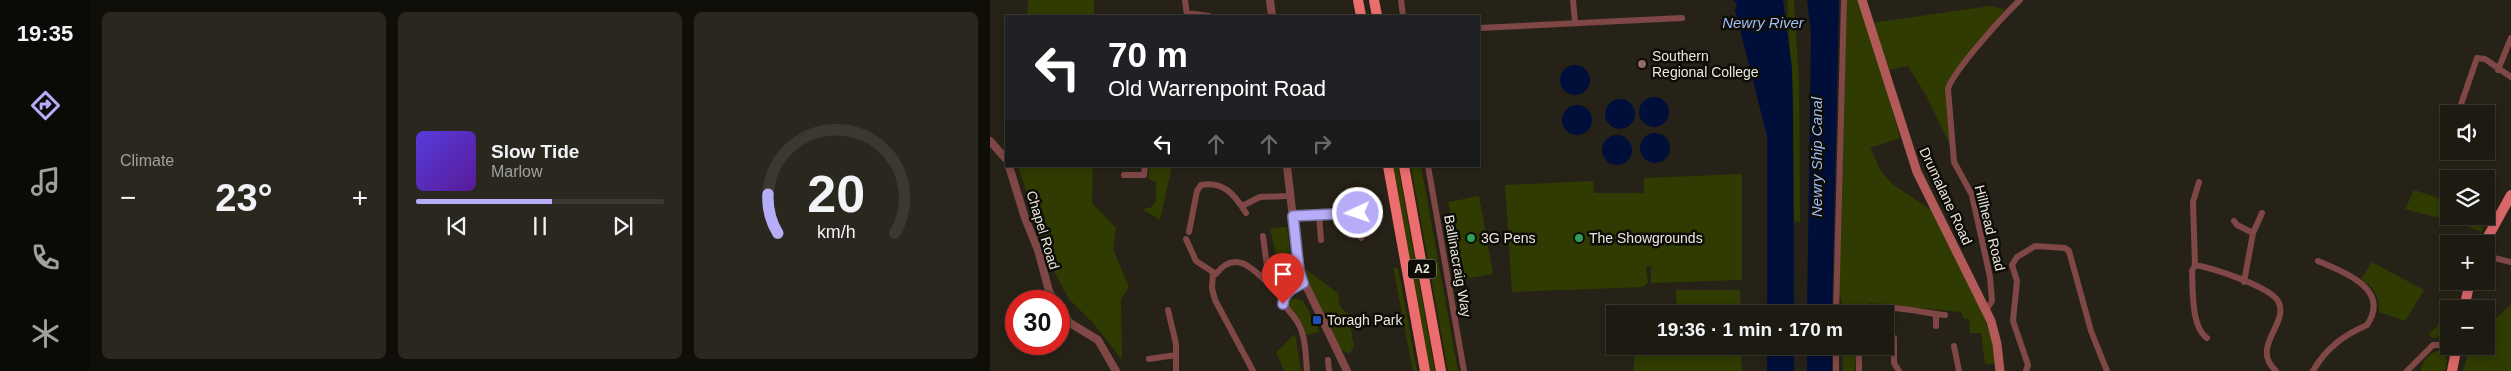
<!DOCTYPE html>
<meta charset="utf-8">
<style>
body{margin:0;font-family:Helvetica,sans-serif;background:#2a271f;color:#f1f3f6;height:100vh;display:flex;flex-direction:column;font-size:19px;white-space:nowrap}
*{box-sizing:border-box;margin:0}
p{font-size:16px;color:#a0a19f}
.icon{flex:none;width:28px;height:28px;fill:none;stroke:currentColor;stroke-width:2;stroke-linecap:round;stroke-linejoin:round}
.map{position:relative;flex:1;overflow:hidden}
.side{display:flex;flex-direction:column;gap:12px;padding:12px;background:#100e09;width:900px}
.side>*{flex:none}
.top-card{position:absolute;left:15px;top:15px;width:475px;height:152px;border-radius:0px;box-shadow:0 2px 8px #0003,0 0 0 1px #3b3831;background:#202124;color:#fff;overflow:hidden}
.controls{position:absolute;left:1450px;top:105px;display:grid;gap:10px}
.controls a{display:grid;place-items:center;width:55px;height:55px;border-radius:0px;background:#1d1a11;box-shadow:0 2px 8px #0003,0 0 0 1px #3b3831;font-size:25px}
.speed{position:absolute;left:15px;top:290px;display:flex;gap:10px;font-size:25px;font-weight:700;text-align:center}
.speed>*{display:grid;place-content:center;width:65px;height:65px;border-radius:50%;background:#1d1a11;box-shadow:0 2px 8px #0003,0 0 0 1px #3b3831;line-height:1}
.speed .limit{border:8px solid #d22;background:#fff;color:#111}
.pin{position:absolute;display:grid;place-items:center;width:42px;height:42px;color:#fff;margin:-51px -21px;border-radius:50% 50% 50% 0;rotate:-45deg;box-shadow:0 0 5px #0007}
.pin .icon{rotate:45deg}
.me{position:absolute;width:55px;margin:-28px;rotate:267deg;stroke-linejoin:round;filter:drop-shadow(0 0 4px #0008)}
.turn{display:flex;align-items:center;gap:18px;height:105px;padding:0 20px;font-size:22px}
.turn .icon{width:65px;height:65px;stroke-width:2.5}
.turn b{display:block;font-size:35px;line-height:42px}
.lanes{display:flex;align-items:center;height:48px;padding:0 20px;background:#0003;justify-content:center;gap:25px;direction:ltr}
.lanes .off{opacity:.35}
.big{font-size:38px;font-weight:600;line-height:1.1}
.side .tile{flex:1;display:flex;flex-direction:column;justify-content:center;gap:8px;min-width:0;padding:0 18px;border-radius:8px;background:#2a271f}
.side .dial{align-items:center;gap:0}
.dial svg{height:130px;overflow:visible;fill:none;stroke:#3b3831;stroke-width:7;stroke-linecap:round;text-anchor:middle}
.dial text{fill:#f1f3f6;stroke:none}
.song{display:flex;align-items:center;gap:15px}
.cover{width:60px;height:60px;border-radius:8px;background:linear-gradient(135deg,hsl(250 70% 55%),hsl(270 70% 35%))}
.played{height:5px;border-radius:2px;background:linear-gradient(90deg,#b6acf8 55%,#3b3831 55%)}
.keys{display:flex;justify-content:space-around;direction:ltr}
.heat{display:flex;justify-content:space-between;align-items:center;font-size:28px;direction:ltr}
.side .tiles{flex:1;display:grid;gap:12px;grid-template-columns:repeat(3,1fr)}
.trip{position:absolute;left:616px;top:305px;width:288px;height:50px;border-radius:0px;background:#1d1a11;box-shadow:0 2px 8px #0003,0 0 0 1px #3b3831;font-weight:600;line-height:50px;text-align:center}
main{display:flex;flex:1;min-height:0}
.menu{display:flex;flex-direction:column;width:90px;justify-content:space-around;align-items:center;background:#0c0a07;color:#a0a19f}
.menu .icon{width:35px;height:35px}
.menu .on{color:#b6acf8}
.menu b{font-size:22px;color:#f1f3f6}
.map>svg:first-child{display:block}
.green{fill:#2f3b01}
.water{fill:#000f3a}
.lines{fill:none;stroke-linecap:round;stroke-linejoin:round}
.minor{stroke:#7f4746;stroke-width:6}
.tertiary{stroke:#7f4746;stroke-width:8}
.secondary{stroke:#b25959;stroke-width:9}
.primary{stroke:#da6768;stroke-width:10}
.trunk{stroke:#ec6d6e;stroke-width:10}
.route-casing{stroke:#7670a1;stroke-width:12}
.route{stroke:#b6acf8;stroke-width:9}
.education-dot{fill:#8d6e63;stroke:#0e0c07;stroke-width:2}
.leisure-dot{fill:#2e9e5b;stroke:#0e0c07;stroke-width:2}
.transit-dot{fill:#1a4fb4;stroke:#0e0c07;stroke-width:2}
.labels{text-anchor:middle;stroke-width:5;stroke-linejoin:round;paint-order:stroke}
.shield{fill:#0e0c07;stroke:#a8a59e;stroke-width:1}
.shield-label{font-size:12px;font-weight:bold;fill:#eae6df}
.poi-label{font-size:14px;fill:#eae6df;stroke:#0e0c07;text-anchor:start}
.street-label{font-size:14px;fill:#eae6df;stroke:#0e0c07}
.water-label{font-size:15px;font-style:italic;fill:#9fbff5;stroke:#0e0c07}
</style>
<main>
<nav class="menu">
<b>19:35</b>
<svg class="icon on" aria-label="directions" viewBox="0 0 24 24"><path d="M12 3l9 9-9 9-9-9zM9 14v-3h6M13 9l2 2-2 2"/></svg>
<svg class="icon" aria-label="music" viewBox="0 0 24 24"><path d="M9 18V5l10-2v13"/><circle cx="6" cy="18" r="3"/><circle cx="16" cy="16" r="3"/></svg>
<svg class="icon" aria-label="phone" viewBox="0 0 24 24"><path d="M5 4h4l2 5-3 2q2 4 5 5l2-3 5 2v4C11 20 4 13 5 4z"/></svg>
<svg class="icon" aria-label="climate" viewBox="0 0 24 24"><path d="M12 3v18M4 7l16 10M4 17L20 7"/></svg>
</nav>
<section class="side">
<div class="tiles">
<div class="tile"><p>Climate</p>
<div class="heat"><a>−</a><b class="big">23°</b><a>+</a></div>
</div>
<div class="tile">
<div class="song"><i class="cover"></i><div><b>Slow Tide</b><p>Marlow</p></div></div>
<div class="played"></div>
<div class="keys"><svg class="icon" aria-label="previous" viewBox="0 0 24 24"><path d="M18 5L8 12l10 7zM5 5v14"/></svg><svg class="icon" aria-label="pause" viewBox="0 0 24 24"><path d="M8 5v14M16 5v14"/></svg><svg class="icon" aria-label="next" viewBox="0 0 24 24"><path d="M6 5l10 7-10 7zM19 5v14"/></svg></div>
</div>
<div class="tile dial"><svg viewBox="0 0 100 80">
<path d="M14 69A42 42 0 1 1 86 69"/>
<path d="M14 69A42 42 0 0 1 8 45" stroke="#b6acf8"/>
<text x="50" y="56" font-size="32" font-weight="700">20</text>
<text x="50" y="72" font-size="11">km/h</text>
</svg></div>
</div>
</section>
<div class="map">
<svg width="1521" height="371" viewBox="0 0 1521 371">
<rect width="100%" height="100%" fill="#272217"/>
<!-- green -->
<path class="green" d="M 38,0 L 104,0 L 104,16 L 37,16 Z
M 797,0 L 804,0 L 809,83 L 810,223 L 804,221 L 803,109 Z
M 855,0 L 868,0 L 889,62 L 910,138 L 880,148 L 891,171 L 901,183 L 944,212 L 993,312 L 1005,351 L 1005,364 L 995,364 L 991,333 L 980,333 L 979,319 L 974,319 L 971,312 L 880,303 L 867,314 L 852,314 L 851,298 L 846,298 Z
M 1000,6 L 1015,9 L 961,82 L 961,147 L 937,97 L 918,66 L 899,70 L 882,23 Z
M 28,166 L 103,166 L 102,203 L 126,228 L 123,249 L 139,287 L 131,299 L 132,360 L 104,324 L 79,299 L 59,262 Z
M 159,166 L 182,166 L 170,220 L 152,209 L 162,207 L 166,200 L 166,182 L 159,179 Z
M 402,166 L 408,166 L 445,371 L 439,371 Z
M 421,166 L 431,166 L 468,371 L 458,371 Z
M 752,174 L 752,280 L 661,283 L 661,266 L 656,267 L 658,282 L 653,287 L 522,292 L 515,185 L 603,181 L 604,193 L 654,193 L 654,178 Z
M 1424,190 L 1459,201 L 1459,216 L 1496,216 L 1496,209 L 1500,213 L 1491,232 L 1472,224 L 1415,209 Z
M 489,196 L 503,274 L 474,279 L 458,202 Z
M 297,227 L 303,274 L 297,282 L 285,284 C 274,275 282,272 288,265 L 280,228 Z
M 1382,262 L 1434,290 L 1415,321 L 1389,312 C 1390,295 1383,288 1371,279 Z
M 403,267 L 408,268 L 427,371 L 423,371 Z
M 315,269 L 348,293 L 350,307 L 358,314 L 364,347 L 359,354 L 351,350 L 324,296 Z
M 686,290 L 750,290 L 751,314 L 687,314 Z
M 305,298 L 313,301 L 330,332 L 316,335 L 314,327 L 298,304 L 298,300 Z
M 1458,304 L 1467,307 L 1459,309 L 1459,336 L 1442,338 L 1439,334 L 1448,325 Z
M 1521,304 L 1521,371 L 1473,371 L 1480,346 L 1496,346 L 1496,322 L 1504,320 Z
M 305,334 L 311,371 L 294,371 L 286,352 Z
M 644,346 L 751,346 L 752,371 L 644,371 Z
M 852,346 L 866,346 L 865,371 L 853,371 Z
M 1451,350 L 1457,360 L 1455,371 L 1431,371 C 1431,361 1441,352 1451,350 Z"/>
<!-- water -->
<path class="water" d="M 743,0 L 793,0 L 802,68 L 803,109 L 804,314 L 777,314 L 777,136 L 745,10 L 747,4 Z
M 817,0 L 849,0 L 842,314 L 817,314 L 821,33 Z
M570 80a15 15 0 1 1 30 0a15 15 0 1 1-30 0Z
M649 112a15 15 0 1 1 30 0a15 15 0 1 1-30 0Z
M615 114a15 15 0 1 1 30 0a15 15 0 1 1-30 0Z
M572 120a15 15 0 1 1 30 0a15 15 0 1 1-30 0Z
M650 148a15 15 0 1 1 30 0a15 15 0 1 1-30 0Z
M612 150a15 15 0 1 1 30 0a15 15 0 1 1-30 0Z
M 777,346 L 804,346 L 804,371 L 777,371 Z
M 817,346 L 842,346 L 842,371 L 817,371 Z"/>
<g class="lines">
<!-- minor -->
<path class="minor" d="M 195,0 L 197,15
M 411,0 L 413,16
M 583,0 L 585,22
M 197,13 L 219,16
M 489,28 L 692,18
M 1508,70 L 1521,38
M 1468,113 L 1487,58 L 1495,59 L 1521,77
M 438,166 L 474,371
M 134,175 L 154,175 L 155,166
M 252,206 L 270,197 L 297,196 L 300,193
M 329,215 L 331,240
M 303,216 L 368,213 L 371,238
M 1244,221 L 1247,225 L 1263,233
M 199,232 L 207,191 L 211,185 C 234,181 245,195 256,213
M 196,239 L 206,261 L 223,272
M 1496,256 L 1521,262
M 1205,265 L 1203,202 L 1209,182
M 273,277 L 277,266 L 273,236
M 1254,282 L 1263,233 L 1272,213
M 313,283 C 275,305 304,305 312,332 C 316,344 316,359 317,371
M 997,309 L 1002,301 L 1000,277 L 982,195 L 964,162 L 958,89 C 963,71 1014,15 1030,0
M 178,310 L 186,344 L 186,371
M 846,314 L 854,0
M 871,314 C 882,299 937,314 955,315
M 946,326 L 946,315
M 904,338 L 904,363 L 909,371
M 1217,338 C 1201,327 1203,290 1202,271 L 1205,265 C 1222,268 1283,287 1289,303 C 1298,325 1260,347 1286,371
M 964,346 L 969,371
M 159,359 L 186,355
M 338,360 L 339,371
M 263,371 L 225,300 L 222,288 L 223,272 L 226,274 C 251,241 274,285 294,297
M 846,371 L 846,346
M 869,371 L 869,346
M 1036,371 L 1038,365 L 1023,321 L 1027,281 L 1022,265 L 1027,257 L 1045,246 L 1075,248 L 1079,251 L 1101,331 L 1117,371
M 1323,371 C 1336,348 1354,335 1377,325 C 1401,289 1355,273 1328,261
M 1417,371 L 1443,345 L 1459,345"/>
<!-- tertiary -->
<path class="tertiary" d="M 280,0 L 282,16
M 0,141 L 16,159
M 19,166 L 35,218 L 48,250 L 59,291 L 64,301
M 297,166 L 309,271 L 357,371
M 69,309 L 80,323 L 108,340 L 126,371"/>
<!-- secondary -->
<path class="secondary" d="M 872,0 L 927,172 L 1001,321 L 1007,344 L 1010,371"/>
<!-- primary -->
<path class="primary" d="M 1494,244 L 1521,195
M 1474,309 L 1480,281
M 1462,371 L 1467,346"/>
<!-- trunk -->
<path class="trunk" d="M 368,0 L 371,16
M 384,0 L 387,16
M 398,166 L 435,371
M 414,166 L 451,371"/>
</g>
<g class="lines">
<defs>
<path id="route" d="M 293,304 C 294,292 303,288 313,283 L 309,271 L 303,216 L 368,213"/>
</defs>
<!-- route casing -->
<use href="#route" class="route-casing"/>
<!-- route -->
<use href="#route" class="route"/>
</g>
<!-- markers -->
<circle class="education-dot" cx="652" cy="64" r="5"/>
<g class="leisure-dot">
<circle cx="481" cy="238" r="5"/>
<circle cx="589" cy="238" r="5"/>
</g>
<rect class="transit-dot" x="322" y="315" width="10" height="10" rx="2.5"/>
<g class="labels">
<!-- shield labels -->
<rect class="shield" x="418" y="259.5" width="28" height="19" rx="4"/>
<g class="shield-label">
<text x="432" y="273">A2</text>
</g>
<!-- poi labels -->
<g class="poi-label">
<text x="662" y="61">Southern<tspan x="662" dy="16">Regional College</tspan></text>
<text x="491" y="243">3G Pens</text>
<text x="599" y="243">The Showgrounds</text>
<text x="337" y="325">Toragh Park</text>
</g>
<!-- street labels -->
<g class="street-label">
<text transform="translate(956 196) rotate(65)" y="5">Drumalane Road</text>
<text transform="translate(1000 228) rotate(76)" y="5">Hillhead Road</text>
<text transform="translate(53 230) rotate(73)" y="5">Chapel Road</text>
<text transform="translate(468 266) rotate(80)" y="5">Ballinacraig Way</text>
</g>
<!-- water labels -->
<g class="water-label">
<text x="773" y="28">Newry River</text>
<text transform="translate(827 157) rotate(-90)" y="5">Newry Ship Canal</text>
</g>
</g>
</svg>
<div class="controls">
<a><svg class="icon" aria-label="sound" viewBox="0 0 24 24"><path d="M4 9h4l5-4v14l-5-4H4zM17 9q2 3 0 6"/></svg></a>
<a><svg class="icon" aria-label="layers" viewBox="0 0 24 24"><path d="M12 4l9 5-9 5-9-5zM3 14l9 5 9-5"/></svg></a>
<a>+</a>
<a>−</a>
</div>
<div class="speed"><div class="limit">30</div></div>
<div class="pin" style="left:293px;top:304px;background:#d93025"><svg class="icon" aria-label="arrive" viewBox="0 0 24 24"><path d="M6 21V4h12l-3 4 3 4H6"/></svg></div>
<svg class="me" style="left:368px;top:213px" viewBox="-20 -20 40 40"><circle r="17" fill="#b6acf8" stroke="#fff" stroke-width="3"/><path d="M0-11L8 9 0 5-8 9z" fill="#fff"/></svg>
<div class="trip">19:36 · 1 min · 170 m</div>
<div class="top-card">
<div class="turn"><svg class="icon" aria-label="left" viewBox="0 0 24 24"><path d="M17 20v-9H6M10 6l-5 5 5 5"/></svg><div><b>70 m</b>Old Warrenpoint Road</div></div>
<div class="lanes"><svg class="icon" aria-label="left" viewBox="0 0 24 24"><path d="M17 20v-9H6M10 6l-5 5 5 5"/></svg><svg class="icon off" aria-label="ahead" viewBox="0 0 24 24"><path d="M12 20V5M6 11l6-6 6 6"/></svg><svg class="icon off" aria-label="ahead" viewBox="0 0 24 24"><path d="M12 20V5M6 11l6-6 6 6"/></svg><svg class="icon off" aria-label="right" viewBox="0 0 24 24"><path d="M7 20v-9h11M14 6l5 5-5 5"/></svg></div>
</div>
</div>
</main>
